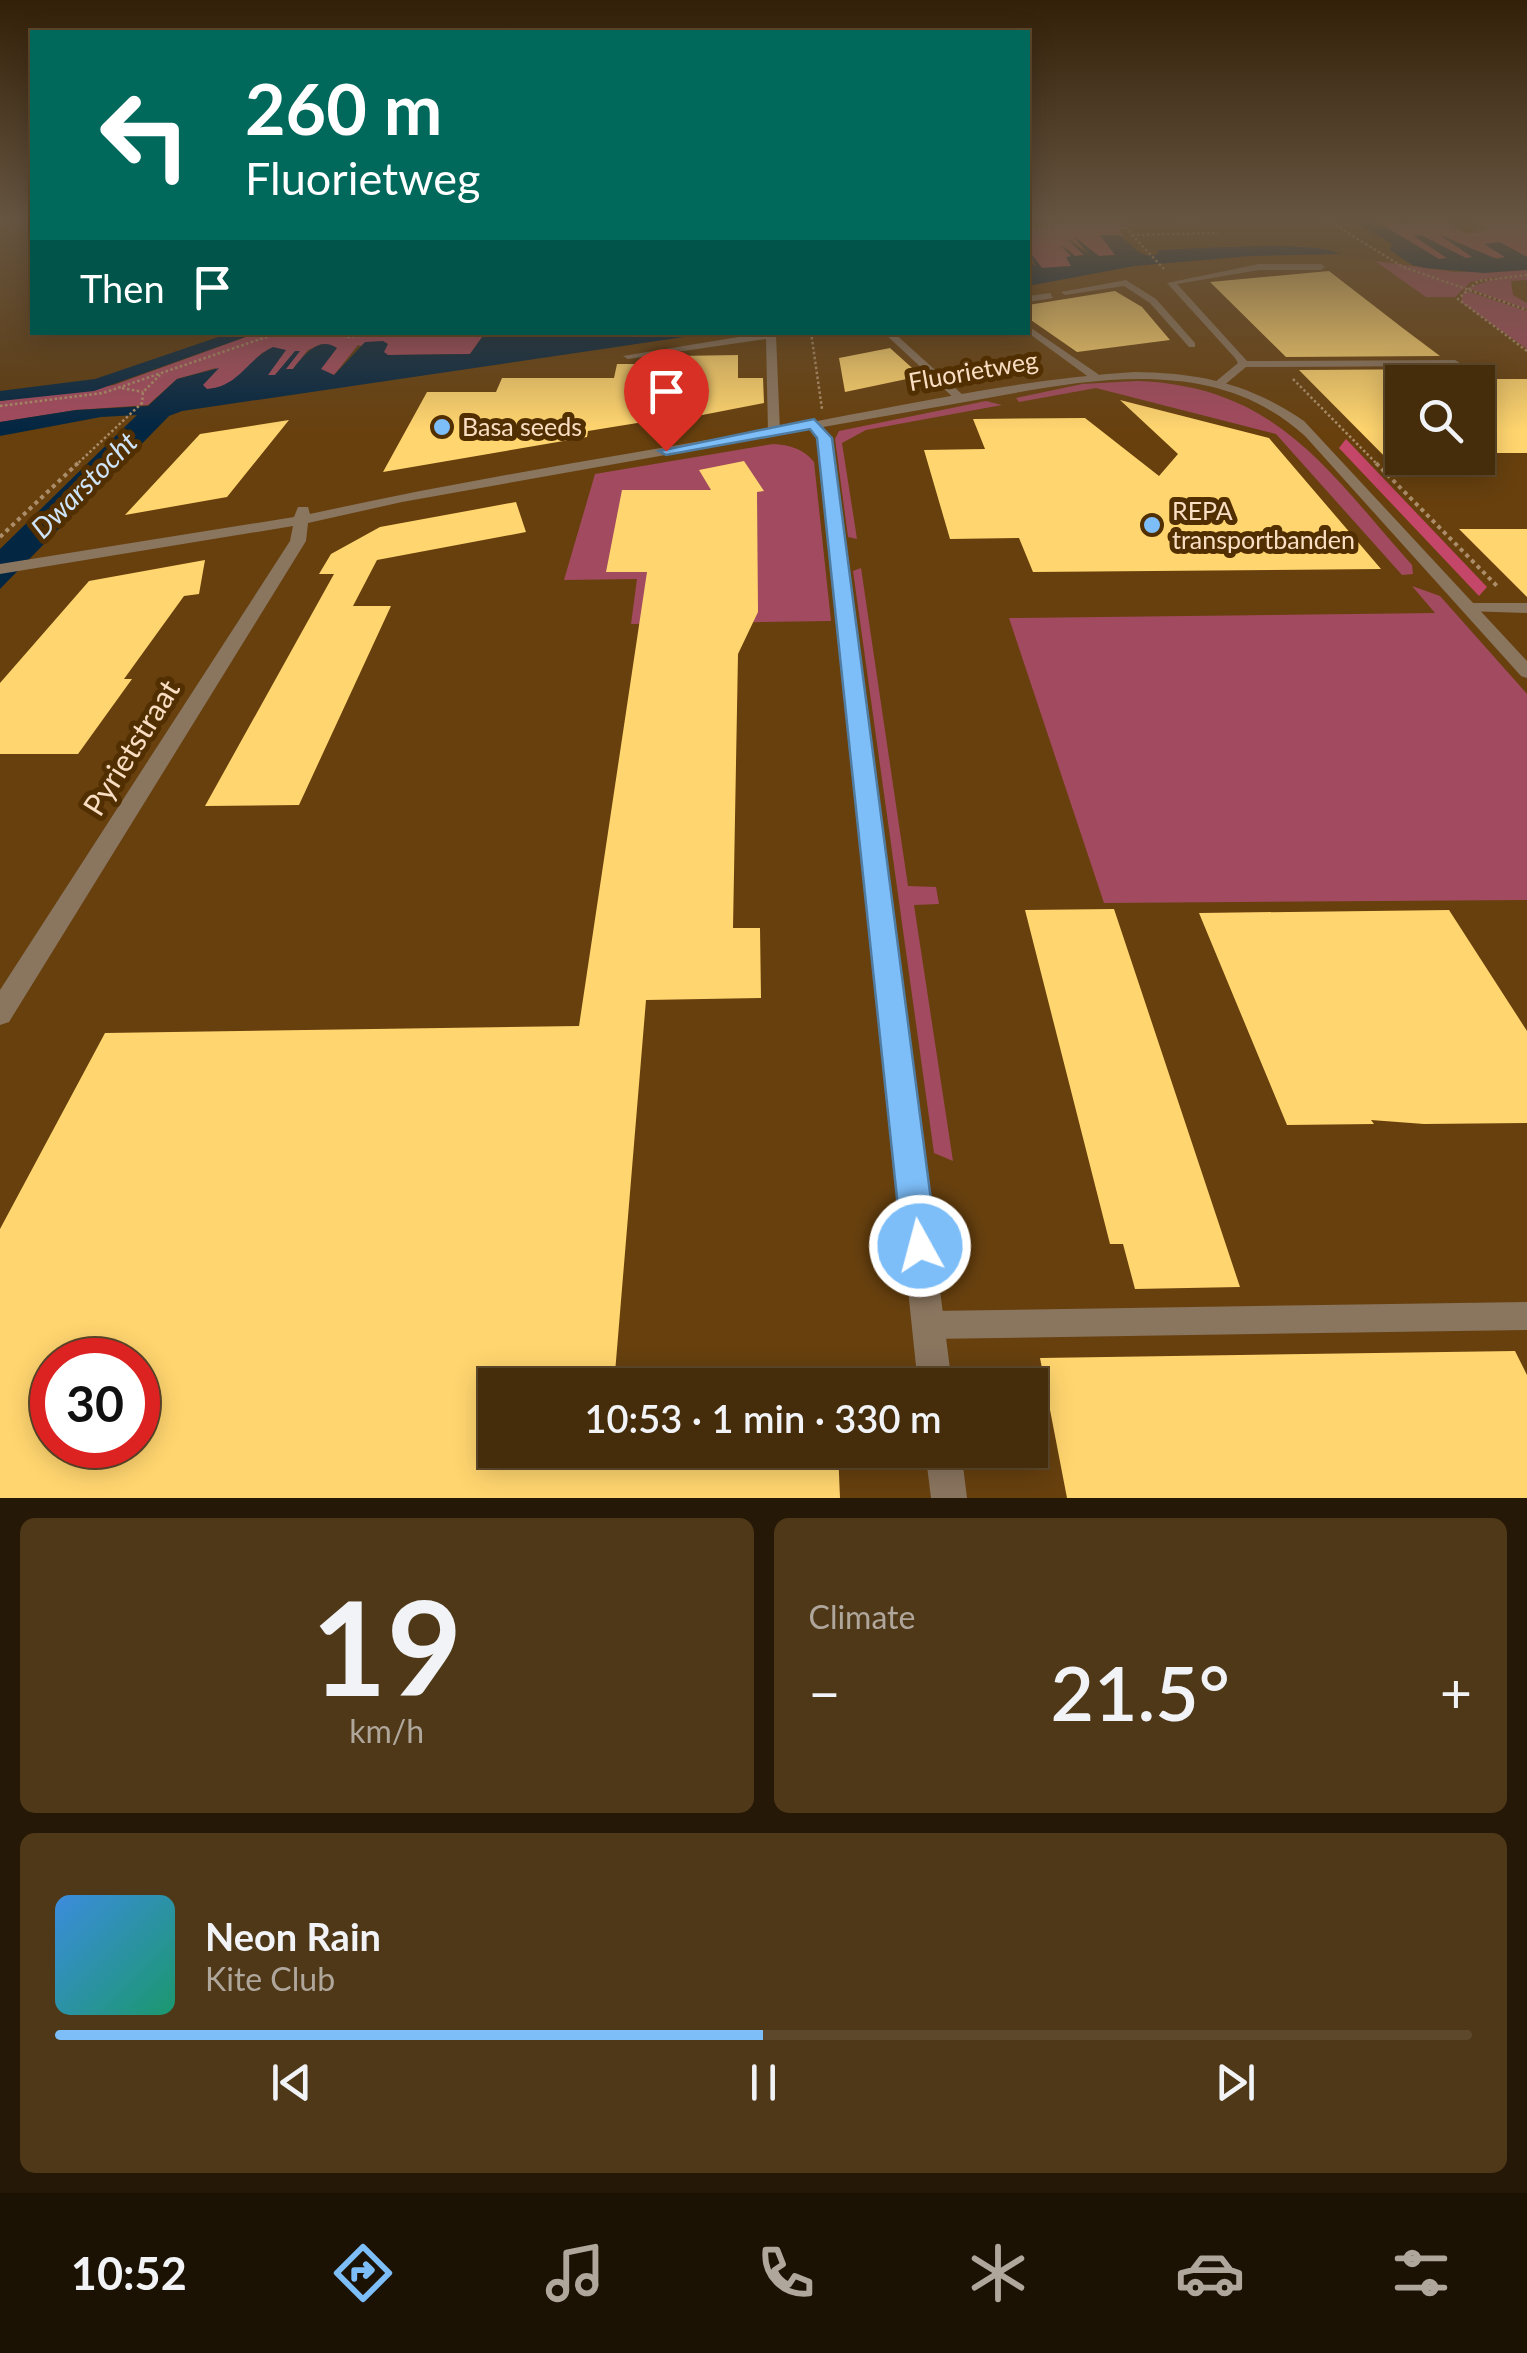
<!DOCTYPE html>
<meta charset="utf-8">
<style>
body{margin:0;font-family:Lato,sans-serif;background:#4f3818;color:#f1f3f6;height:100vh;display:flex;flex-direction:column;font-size:38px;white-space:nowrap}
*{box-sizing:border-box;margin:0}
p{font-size:32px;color:#b0a79c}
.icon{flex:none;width:55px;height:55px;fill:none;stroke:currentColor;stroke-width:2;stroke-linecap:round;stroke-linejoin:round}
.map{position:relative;height:1498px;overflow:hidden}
.side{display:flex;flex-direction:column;gap:20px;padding:20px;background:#261806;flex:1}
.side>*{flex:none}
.top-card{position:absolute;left:30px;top:30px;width:1000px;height:305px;border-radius:0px;box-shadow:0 5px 25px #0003,0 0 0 2px #5d482b;background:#00695c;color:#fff;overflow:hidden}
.buttons{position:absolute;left:1385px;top:365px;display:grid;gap:20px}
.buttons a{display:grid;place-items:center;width:110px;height:110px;border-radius:0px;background:#452c0a;box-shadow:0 5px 25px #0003,0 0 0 2px #5d482b;font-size:50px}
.speed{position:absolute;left:30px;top:1338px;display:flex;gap:20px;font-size:50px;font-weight:700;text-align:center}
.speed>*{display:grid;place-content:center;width:130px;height:130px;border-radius:50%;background:#452c0a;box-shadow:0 5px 25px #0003,0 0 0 2px #5d482b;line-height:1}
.speed .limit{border:15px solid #d22;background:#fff;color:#111}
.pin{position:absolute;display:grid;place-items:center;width:85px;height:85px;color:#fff;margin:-102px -42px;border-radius:50% 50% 50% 0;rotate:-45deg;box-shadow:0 0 10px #0007}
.pin .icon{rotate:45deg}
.me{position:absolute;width:110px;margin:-55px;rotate:353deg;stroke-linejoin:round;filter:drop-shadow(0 0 8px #0008)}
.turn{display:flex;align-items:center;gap:35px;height:210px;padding:0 50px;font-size:45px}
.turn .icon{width:130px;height:130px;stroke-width:2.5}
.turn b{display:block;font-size:70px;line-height:85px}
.then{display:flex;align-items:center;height:95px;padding:0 50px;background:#0003;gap:20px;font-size:38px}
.big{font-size:75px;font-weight:600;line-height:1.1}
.side .widget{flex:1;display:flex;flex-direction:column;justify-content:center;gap:15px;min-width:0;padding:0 35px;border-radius:15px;background:#4f3818}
.side .dial{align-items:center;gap:0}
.dial b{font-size:130px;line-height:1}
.song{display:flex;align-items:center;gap:30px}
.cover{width:120px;height:120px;border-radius:15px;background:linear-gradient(135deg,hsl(210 70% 55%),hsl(160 70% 35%))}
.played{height:10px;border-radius:5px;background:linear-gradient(90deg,#7dbef9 50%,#5d482b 50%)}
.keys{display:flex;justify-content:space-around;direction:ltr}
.heat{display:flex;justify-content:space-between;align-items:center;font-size:55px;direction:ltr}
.side .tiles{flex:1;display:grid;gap:20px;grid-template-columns:1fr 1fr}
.widget:last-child{grid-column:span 2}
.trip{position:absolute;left:478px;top:1368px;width:570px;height:100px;border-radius:0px;background:#452c0a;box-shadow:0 5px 25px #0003,0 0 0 2px #5d482b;font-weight:600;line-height:100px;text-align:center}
.menu{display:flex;height:160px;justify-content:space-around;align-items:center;background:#1c1204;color:#b0a79c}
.menu .icon{width:70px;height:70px}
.menu .on{color:#7dbef9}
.menu b{font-size:45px;color:#f1f3f6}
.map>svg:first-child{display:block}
.built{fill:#67400e;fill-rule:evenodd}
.green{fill:#a24a5f}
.forest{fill:#c44668}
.water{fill:#032642}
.building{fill:#ffd56f;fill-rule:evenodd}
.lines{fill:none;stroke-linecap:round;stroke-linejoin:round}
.path-far1{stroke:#ab8d69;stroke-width:2.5;stroke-dasharray:2.5 2.5;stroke-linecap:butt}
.path{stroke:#ab8d69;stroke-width:4;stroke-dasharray:4 4;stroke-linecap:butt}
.service{fill:#8a755f;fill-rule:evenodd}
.minor{fill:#8a755f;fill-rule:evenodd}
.route{fill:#7dbef9;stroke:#517ca2;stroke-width:2.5}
.poi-dot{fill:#7dbef9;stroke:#512f01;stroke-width:4}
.labels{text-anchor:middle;stroke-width:10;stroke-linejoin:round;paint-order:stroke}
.far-street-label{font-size:25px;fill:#f9dec3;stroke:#512f01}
.far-poi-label{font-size:25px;fill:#f9dec3;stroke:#512f01;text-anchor:start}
.far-water-label{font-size:28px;font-style:italic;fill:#cee4fa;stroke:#512f01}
.street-label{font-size:30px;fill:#f9dec3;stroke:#512f01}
</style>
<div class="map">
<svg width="1527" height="1498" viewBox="0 0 1527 1498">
<rect width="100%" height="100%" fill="#5c3a0e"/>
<!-- built -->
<path class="built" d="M 1336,254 L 1375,261 L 1527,259 L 1527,1498 L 0,1498 L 0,429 L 705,333 L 1028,332 L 1028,286 L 1134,266 L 1252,256 ZM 1402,382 L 1478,382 L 1478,458 L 1402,458 ZM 52,1360 L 138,1360 L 138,1445 L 52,1445 ZM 495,1385 L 1030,1385 L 1030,1450 L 495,1450 Z"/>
<!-- green -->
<path class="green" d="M 1374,220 L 1404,224 L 1443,220 L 1467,234 L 1479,232 L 1475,229 L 1491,231 L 1472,220 L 1527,220 L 1527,257 L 1491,258 L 1443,236 L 1474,258 L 1466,258 L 1415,237 L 1448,259 L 1439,259 Z
M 1116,221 L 1124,229 L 1120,229 L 1123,237 L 1119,235 L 1116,255 L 1099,256 L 1075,237 L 1093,256 L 1068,238 L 1085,255 L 1075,256 L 1063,244 L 1072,257 L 1071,266 L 1042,268 L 1028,250 L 1028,230 Z
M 1375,261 L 1455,272 L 1527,270 L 1527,280 L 1511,281 L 1513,295 L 1527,303 L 1527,309 L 1467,288 L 1502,276 L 1471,282 L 1455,297 L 1426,297 Z
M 1464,290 L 1527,311 L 1527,349 L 1461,302 Z
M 257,333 L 485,333 L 470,354 L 388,355 L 358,345 L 334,375 L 320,370 L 333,348 L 322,344 L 308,350 L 293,369 L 285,369 L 298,352 L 295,352 L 275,375 L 267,375 L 263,352 C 246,369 233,388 207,389 L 202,385 L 216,368 L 177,379 L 148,405 L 76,410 L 0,422 L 0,401 L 114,385 Z
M 1137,381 C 1277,386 1327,470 1412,565 L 1413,574 L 1402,575 L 1276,434 L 1096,388 L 1019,402 L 1016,398 L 1082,384 Z
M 986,401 L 1002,405 L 866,430 L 842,443 L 857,539 L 848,537 L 835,439 L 839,431 Z
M 773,444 C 789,445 803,448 814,462 L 831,621 L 631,624 L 637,579 L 564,580 L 595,474 Z
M 861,568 L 908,886 L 936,887 L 939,904 L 914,905 L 953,1161 L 934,1153 L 853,571 Z
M 1412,586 L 1440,596 L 1527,694 L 1527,900 L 1104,903 L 1009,618 L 1435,613 Z"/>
<!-- forest -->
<path class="forest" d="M 1346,439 L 1487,587 L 1479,596 L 1339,448 Z"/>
<!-- water -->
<path class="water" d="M 1352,220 L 1374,220 L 1439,259 L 1447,258 L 1414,236 L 1421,235 L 1466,258 L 1472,257 L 1440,235 L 1497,259 L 1505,257 L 1484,244 L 1500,242 L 1527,257 L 1527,270 L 1484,273 L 1425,268 L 1412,265 L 1390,250 L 1392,244 Z
M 1100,235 L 1119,235 C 1133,245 1140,260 1158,254 L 1158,250 C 1189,249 1322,240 1339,254 L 1251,256 L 1134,266 L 1028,286 L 1028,260 L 1036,267 L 1028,250 L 1042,268 L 1071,266 L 1066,257 L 1071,256 L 1059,244 L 1075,256 L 1084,255 L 1066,238 L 1090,256 L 1074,237 L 1099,256 L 1115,255 Z
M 233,332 L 257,333 L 94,391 L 0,401 L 0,391 L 95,379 Z
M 591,332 L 711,333 L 182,411 L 169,416 L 0,589 L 0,549 L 137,415 L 101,417 L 0,436 L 0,422 L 76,410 L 148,406 L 177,379 L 219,368 L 203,385 L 207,389 C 239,387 247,359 273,347 L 286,350 L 268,375 L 275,375 L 295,351 L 300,351 L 286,369 L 293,369 C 305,353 320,336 337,348 L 321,369 L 334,375 L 365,342 L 383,341 L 388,344 L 384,352 L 388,355 L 470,354 L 485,333 L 525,336 Z"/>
<!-- building -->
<path class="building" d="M 1329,271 L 1404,329 L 1440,356 L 1286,357 L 1210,282 Z
M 1115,291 L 1142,307 L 1170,340 L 1077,352 L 1028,318 L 1028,305 Z
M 890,348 L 921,376 L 845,392 L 839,358 Z
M 738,355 L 738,378 L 763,378 L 764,403 L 661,423 L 662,419 L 588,431 L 587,437 L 383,472 L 427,392 L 496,392 L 502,378 L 614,378 L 617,364 L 670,364 L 671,357 L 676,356 Z
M 1457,369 L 1474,382 L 1402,382 L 1402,474 L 1299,370 Z
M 1478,379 L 1527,379 L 1527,453 L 1478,453 Z
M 1120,400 L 1269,438 L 1381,569 L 1033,572 L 1019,538 L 950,539 L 924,450 L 985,449 L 973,419 L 1085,418 L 1159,476 L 1178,454 Z
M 289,420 L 227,497 L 125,515 L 200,434 Z
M 744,461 L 764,491 L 757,492 L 758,612 L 738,654 L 733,928 L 760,928 L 761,998 L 646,1000 L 614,1385 L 495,1385 L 495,1450 L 838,1450 L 840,1498 L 0,1498 L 0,1229 L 105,1033 L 579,1026 L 647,572 L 606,572 L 622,490 L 711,490 L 699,470 ZM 52,1360 L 138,1360 L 138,1450 L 52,1452 Z
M 516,502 L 526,532 L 377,560 L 353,606 L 391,606 L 299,805 L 205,806 L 334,574 L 319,574 L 331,554 L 380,527 Z
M 1459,529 L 1527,529 L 1527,597 Z
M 205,560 L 199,594 L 184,596 L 124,679 L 132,679 L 78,754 L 0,754 L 0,683 L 89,581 Z
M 1114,909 L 1240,1287 L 1135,1289 L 1123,1244 L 1110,1244 L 1025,910 Z
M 1449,910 L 1527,1031 L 1527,1123 L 1424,1124 L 1371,1120 L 1374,1124 L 1287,1125 L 1199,913 Z
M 1515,1351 L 1527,1375 L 1527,1498 L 1067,1498 L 1040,1358 Z"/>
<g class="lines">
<!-- path-far1 -->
<path class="path-far1" d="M 1118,220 L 1164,269
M 1327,220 L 1403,267 L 1527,310
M 1179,222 L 1200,220
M 1028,229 L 1111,220
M 1132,235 L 1218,233
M 1527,275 L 1478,281 L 1458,299 L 1527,351
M 339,332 L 346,337 L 414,332
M 811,332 L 822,409
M 1293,379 L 1379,466
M 122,388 L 143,392
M 0,406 L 103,393 L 281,332
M 75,466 L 142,403 L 143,392 L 160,375"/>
<!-- path -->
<path class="path" d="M 1376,463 L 1499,588
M 0,537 L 78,463"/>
<!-- service -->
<path class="service" d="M 1259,264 L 1321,264 L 1325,267 L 1321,270 L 1259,270 L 1177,284 L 1247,361 L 1455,360 L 1460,363 L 1455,366 L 1246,367 L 1222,387 L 1214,387 L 1214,383 L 1238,363 L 1235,358 L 1167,283 Z
M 1126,280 L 1156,299 L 1195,343 L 1195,347 L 1189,347 L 1150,303 L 1124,286 L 1065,295 L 1061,292 Z
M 1050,293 L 1053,298 L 1028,302 L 1028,296 Z
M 1028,326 L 1098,374 L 1098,378 L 1090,378 L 1027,332 Z
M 768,332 L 776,335 L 780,431 L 774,434 L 768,431 L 766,339 L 628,359 L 623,356 Z
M 883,332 L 893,332 L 964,396 L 964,400 L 956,400 Z
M 1469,603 L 1527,603 L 1527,613 L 1464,611 L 1462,608 Z
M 1527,1302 L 1527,1330 L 928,1339 L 918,1335 L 914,1325 L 918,1315 L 928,1311 Z"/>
<!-- minor -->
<path class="minor" d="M 1134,372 C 1201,373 1248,383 1304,421 L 1527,661 L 1527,678 L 1521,676 L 1305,436 C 1215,354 1091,379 982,399 C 929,408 876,418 823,427 L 833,443 L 952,1385 L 918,1385 L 819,443 L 811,429 L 402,502 L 308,523 L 306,541 L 9,1022 L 0,1025 L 0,990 L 290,541 L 293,526 L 0,574 L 0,564 L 294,517 L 298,507 L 308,507 L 310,514 C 468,479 629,454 789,426 C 902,406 1018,379 1134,372 Z
M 925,1450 L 961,1450 L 967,1498 L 931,1498 Z"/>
</g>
<!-- sky -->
<linearGradient id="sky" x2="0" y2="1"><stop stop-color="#332008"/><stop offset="0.51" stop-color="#665541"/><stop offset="1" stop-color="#665541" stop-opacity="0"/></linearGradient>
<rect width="1527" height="430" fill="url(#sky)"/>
<!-- route -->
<path class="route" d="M 814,419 L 832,438 L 937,1246 L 932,1259 L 920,1264 L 907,1259 L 902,1246 L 817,438 L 810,429 L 666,455 L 659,451 Z"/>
<!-- markers -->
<g class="poi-dot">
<circle cx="442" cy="427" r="10"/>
<circle cx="1152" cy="525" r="10"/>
</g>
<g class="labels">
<!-- far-street labels -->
<g class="far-street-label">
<text transform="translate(973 371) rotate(-10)" y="9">Fluorietweg</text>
</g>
<!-- far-poi labels -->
<g class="far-poi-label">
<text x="462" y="436">Basa seeds</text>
<text x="1172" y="520">REPA<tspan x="1172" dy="29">transportbanden</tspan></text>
</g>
<!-- far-water labels -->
<g class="far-water-label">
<text transform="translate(84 485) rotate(-45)" y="10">Dwarstocht</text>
</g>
<!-- street labels -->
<g class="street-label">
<text transform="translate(132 748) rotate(-58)" y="10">Pyrietstraat</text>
</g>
</g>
</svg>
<div class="buttons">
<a><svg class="icon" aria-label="search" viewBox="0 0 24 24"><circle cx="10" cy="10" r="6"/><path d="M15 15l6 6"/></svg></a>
</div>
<div class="speed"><div class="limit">30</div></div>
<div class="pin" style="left:666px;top:451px;background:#d93025"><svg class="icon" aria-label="arrive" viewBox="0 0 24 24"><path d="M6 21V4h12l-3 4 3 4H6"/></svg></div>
<svg class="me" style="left:920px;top:1246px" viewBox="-20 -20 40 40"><circle r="17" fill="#7dbef9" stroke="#fff" stroke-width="3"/><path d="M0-11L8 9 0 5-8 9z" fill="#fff"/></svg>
<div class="trip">10:53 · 1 min · 330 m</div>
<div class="top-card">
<div class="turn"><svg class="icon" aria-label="left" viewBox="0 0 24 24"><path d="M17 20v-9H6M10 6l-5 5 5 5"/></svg><div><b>260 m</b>Fluorietweg</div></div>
<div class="then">Then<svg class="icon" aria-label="arrive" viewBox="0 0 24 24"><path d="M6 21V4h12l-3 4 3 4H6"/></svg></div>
</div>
</div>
<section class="side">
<div class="tiles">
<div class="widget dial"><b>19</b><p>km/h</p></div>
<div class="widget"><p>Climate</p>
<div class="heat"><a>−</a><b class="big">21.5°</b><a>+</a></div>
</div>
<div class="widget">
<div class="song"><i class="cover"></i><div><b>Neon Rain</b><p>Kite Club</p></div></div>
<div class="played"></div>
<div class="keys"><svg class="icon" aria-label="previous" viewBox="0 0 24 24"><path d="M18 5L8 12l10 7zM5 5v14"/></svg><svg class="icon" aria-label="pause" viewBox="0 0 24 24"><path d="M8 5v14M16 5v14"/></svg><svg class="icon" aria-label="next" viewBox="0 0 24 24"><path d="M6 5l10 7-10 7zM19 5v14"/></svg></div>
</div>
</div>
</section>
<nav class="menu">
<b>10:52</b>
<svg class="icon on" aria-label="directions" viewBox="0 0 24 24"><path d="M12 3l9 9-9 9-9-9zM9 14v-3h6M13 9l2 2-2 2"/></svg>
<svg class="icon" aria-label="music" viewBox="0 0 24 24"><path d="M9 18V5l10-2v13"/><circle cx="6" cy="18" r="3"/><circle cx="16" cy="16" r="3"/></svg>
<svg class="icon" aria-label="phone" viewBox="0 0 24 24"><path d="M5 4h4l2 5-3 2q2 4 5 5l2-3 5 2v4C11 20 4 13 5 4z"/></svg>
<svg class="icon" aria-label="climate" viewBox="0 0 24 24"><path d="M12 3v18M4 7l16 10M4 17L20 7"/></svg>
<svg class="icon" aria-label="car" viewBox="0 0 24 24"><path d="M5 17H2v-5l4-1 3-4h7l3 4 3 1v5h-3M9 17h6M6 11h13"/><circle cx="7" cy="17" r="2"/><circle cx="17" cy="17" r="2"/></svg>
<svg class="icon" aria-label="filters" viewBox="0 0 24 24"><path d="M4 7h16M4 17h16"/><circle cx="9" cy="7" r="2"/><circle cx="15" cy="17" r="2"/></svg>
</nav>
